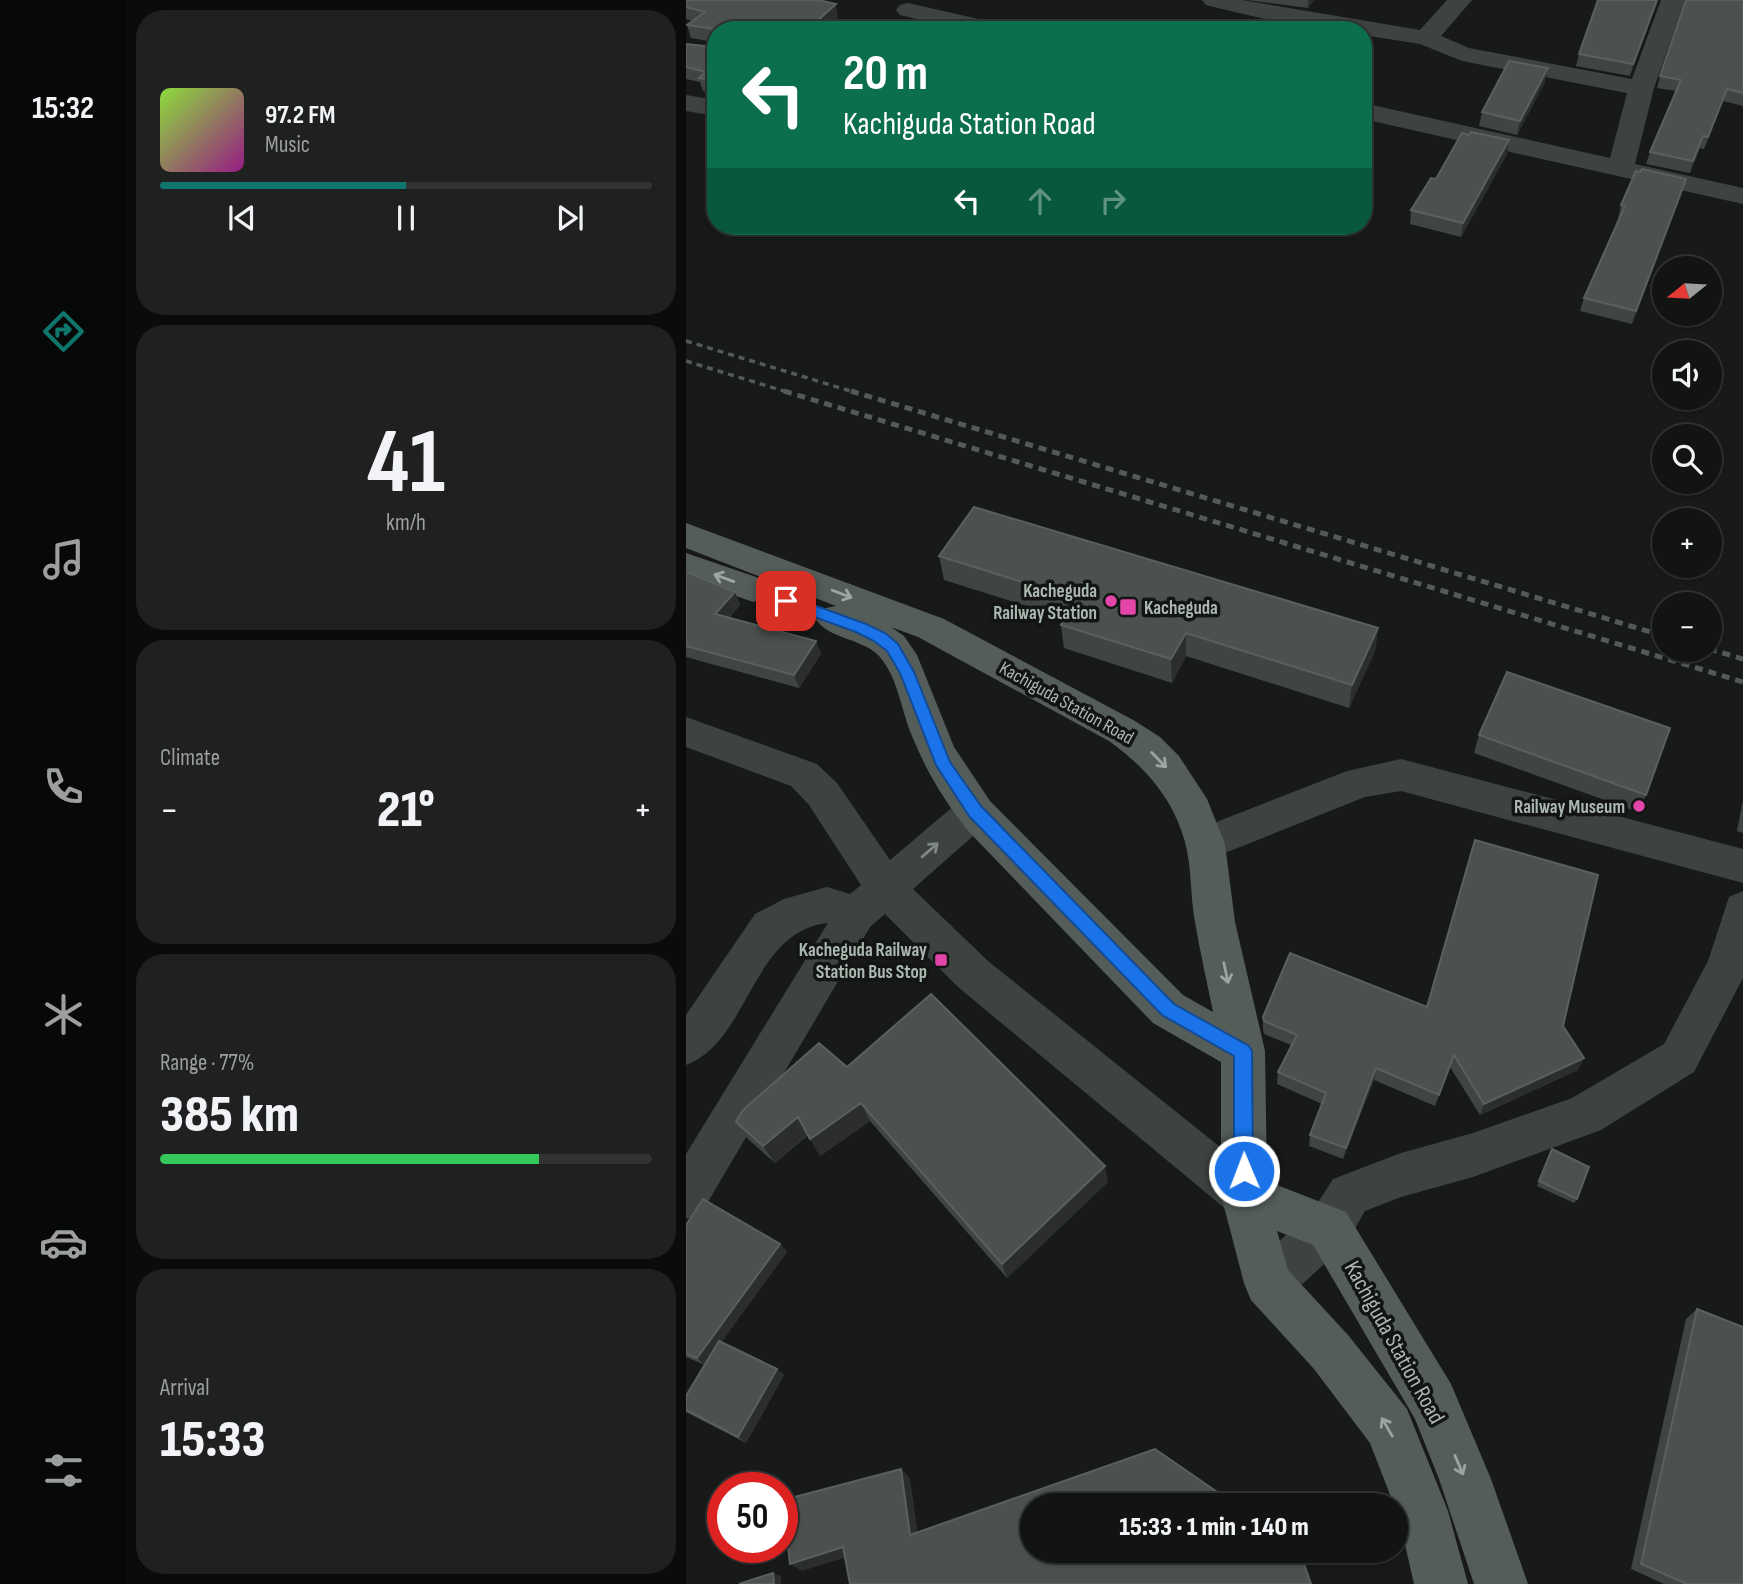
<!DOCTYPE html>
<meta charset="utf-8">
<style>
body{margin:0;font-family:"Sofia Sans Condensed",sans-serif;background:#1f2121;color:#f1f3f6;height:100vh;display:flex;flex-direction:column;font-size:26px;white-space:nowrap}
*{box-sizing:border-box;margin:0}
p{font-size:23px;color:#9c9ea0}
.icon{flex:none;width:38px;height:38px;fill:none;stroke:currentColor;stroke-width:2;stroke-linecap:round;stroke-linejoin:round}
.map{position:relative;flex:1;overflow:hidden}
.sheet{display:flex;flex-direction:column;gap:10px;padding:10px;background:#0a0b0a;width:560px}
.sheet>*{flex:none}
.banner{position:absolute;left:21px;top:21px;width:665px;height:214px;border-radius:28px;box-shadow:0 2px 5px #0004,0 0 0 2px #313333;background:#0b6e4f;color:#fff;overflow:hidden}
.needle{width:46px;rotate:252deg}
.fabs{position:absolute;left:966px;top:256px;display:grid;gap:14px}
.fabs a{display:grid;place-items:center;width:70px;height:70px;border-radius:50%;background:#121413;box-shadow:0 2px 5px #0004,0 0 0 2px #313333;font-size:35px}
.speed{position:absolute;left:21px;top:1472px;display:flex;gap:14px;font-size:35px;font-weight:700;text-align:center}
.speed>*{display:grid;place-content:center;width:91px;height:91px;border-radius:50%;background:#121413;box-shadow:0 2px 5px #0004,0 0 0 2px #313333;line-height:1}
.speed .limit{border:10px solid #d22;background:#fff;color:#111}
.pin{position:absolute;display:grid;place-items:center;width:60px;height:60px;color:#fff;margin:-30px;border-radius:14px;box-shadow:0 4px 10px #0006}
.me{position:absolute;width:77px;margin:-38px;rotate:359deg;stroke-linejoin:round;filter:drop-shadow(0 0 5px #0008)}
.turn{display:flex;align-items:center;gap:24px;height:147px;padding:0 21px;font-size:32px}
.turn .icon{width:91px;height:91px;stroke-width:2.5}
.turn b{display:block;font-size:49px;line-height:60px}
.lanes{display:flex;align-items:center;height:66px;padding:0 21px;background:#0003;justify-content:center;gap:35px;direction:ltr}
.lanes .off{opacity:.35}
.big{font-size:52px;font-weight:800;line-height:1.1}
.sheet .tile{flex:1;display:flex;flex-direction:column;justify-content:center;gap:10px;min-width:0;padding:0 24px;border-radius:28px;background:#1f2121}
.sheet .dial{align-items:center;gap:0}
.dial b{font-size:91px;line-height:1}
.song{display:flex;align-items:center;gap:21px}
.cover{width:84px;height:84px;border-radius:10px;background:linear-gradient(135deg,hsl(90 70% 55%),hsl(310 70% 35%))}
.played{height:7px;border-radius:4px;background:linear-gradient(90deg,#0f766e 50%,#313333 50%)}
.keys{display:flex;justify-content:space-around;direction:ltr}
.heat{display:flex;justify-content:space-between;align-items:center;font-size:38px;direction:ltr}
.charge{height:10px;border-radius:5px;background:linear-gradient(90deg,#34c759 77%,#313333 0)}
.trip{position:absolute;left:334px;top:1493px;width:388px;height:70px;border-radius:35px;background:#121413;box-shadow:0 2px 5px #0004,0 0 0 2px #313333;font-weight:800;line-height:70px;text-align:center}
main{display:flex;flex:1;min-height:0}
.tab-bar{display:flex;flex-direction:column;width:126px;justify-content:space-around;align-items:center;background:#070808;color:#9c9ea0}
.tab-bar .icon{width:49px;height:49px}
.tab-bar .on{color:#0f766e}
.tab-bar b{font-size:32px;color:#f1f3f6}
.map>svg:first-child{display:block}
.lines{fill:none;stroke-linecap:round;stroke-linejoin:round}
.minor{fill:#3e4341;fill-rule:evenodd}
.major{fill:#555d59;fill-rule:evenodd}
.rail-far1{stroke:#545b57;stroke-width:3.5;stroke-dasharray:6 5;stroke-linecap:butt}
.rail{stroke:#545b57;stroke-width:5;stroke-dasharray:8 6;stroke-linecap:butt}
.wall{fill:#404542}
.shaded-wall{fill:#2b2e2d}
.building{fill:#4c514e;stroke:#5a615d;stroke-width:2}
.oneway{stroke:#9aa69f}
.oneway2{stroke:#7f8984}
.route{fill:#1a73e8;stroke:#114b97;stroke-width:2}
.poi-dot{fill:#e445a9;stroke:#131514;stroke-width:2.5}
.labels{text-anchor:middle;stroke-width:7;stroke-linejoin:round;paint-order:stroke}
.poi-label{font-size:19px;font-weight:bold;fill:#abb8b0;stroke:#131514;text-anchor:end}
.street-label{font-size:19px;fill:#abb8b0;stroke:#131514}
.near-street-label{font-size:23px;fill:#abb8b0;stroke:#131514}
</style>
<main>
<nav class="tab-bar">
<b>15:32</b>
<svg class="icon on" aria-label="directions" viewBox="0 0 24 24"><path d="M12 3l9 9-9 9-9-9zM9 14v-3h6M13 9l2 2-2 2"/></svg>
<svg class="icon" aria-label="music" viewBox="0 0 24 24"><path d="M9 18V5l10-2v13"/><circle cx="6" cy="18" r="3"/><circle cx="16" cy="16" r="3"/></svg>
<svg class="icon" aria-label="phone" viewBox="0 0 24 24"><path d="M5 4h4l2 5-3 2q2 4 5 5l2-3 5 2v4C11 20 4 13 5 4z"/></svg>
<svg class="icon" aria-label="climate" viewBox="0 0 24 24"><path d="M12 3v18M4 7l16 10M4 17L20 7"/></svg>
<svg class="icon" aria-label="car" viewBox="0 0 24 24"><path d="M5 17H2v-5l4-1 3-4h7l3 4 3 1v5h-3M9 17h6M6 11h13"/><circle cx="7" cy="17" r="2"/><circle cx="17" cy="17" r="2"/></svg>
<svg class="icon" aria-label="filters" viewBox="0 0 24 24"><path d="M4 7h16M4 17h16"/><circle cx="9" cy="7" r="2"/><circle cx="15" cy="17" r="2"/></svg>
</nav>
<section class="sheet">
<div class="tile">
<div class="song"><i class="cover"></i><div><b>97.2 FM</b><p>Music</p></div></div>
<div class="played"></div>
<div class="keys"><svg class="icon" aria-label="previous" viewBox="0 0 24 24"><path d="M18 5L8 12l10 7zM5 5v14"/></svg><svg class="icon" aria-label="pause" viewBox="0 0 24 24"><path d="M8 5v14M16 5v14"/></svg><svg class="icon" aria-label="next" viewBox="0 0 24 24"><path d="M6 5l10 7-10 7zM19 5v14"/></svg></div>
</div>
<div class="tile dial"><b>41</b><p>km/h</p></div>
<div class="tile"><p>Climate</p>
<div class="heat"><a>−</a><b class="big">21°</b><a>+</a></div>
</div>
<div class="tile"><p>Range · 77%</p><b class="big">385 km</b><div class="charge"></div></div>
<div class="tile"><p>Arrival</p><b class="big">15:33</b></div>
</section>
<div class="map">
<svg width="1057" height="1584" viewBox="0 0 1057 1584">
<rect width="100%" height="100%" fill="#181a19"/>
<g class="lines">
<!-- minor -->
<path class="minor" d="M 516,0 L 556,0 L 734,30 L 761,0 L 786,0 L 755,36 L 783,48 L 946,79 L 975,0 L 999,0 L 968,88 L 949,164 L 1057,188 L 1057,204 L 677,119 L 677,103 L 924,158 L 941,93 L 776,61 L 734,44 L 677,35 L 677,30 C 624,30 571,18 520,5 Z
M 222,3 L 319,25 L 322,30 L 277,30 L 214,15 L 210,10 L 214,5 Z
M 0,95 L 30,100 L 30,116 L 0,111 Z
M 0,717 L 131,764 L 151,783 L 204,860 L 275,800 L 289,795 L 303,800 L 308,811 L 303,822 L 227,889 L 302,961 L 574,1179 L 581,1195 L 574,1211 L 558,1218 L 542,1211 L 272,987 L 199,914 L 184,927 L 16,1212 L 0,1219 L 0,1154 L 142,923 C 65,931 64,1041 0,1065 L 0,1015 L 69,914 L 98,899 L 141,887 L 164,894 L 175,885 L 123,805 L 105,786 L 0,747 Z
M 715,759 L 1057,849 L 1057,883 L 715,791 L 679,797 L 519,861 L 505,856 L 499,844 L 505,832 L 661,771 Z
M 1057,891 L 1057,978 L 1008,1072 L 915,1130 L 787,1177 L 715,1197 L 679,1211 L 660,1244 L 599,1300 L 582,1307 L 565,1300 L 558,1283 L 565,1266 L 626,1212 L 647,1179 L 715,1153 L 787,1133 L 886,1098 L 978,1044 L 1022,961 L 1043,897 Z"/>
<!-- major -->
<path class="major" d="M 0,523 L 258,619 L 449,721 L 474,737 L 493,756 L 521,799 L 539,844 L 549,922 L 579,1051 L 581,1181 L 660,1212 L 765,1384 L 805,1479 L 842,1584 L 788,1584 L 753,1479 L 729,1419 L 627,1245 L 591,1231 L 602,1270 L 662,1335 L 721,1409 L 762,1511 L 782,1584 L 728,1584 L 710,1505 L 708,1505 L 684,1443 L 628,1369 L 565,1300 L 558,1283 L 535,1195 L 535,1062 L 467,1023 L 284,833 C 260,804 240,771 226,736 C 215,710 212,677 193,656 C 176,638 141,639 129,618 L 135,609 L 150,606 L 0,548 ZM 205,627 L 232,637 L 423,741 C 459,767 487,798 499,842 C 506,868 504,896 509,922 C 514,952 521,982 527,1012 L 497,995 L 304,801 L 268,747 L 231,655 L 218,636 Z
M 0,553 L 79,580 L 84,589 L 79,598 L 67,602 L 0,578 Z"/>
<!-- rail-far1 -->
<path class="rail-far1" d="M 0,341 L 171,393
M 0,361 L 104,393"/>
<!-- rail -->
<path class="rail" d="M 98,391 L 1057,682
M 165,391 L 978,636
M 1023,649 L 1057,659"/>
</g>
<!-- wall -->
<path class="wall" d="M 0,0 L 152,17 L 138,30 L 30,30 L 30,94 L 17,91 L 14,82 L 0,79 L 0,44 L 28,47 L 28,42 L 5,38 L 1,25 L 7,21 L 0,19 Z
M 560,0 L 628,0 L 622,8 Z
M 912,0 L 972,0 L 944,76 L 890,66 L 893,54 Z
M 1057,0 L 1057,106 L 1037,101 L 1018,149 L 1014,148 L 1004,173 L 960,164 L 964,152 L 990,91 L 971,88 L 974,76 Z
M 859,82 L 831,135 L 793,126 L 796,112 Z
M 821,154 L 775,237 L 724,224 L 725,210 L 750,179 Z
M 996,193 L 946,324 L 894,311 L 898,298 L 933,219 L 932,219 L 935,205 Z
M 253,556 L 692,628 L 689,651 L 663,708 L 500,656 L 486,683 L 378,648 L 375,625 L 379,618 L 258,580 Z
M 0,572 L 49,592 L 54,605 L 43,618 L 130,641 L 135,654 L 113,688 L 0,657 Z
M 793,735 L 960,795 L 952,812 L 788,753 Z
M 1057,800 L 1057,833 L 1051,831 Z
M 741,1007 L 877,1026 L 898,1058 L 892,1070 L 794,1115 L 764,1067 L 749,1106 L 688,1080 L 657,1159 L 623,1146 L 624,1135 L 636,1104 L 591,1084 L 592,1072 L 605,1045 L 578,1034 L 577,1029 L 577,1017 Z
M 161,1067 L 422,1182 L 321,1278 L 184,1121 L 134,1156 L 122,1135 L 89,1163 L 62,1139 L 50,1122 Z
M 866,1149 L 891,1199 L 888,1203 L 851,1186 Z
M 0,1225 L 94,1244 L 101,1252 L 35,1342 L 91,1369 L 98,1375 L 60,1443 L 0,1412 L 0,1396 L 19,1365 L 0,1357 Z
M 1011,1309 L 1057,1584 L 978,1584 L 945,1569 L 1000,1319 Z"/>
<!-- shaded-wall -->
<path class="shaded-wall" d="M 622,0 L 628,0 L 622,8 Z
M 971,0 L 972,0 L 944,76 L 947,64 Z
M 150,4 L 152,17 L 138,30 L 121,30 Z
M 862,68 L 859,82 L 831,135 L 834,121 Z
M 1041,89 L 1037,101 L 1018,149 L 1022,137 Z
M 1017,136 L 1014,148 L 1004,173 L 1007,161 Z
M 823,140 L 821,154 L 775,237 L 777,223 Z
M 1000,179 L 996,193 L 946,324 L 950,311 Z
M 49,592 L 54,605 L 34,627 L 29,614 Z
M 692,628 L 689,651 L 663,708 L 666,685 Z
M 500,633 L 500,656 L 486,683 L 485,659 Z
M 130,641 L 135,654 L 113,688 L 108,675 Z
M 898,1058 L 892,1070 L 794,1115 L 798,1104 Z
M 690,1068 L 688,1080 L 657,1159 L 660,1148 Z
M 175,1103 L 184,1121 L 134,1156 L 124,1139 Z
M 112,1117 L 122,1134 L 89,1163 L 77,1146 Z
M 419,1166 L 422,1182 L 321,1278 L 316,1264 Z
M 94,1244 L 101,1252 L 19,1365 L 11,1358 Z
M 91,1369 L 98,1375 L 60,1443 L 52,1437 Z
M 215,1469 L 224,1478 L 233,1542 L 224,1535 Z
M 157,1547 L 168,1555 L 116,1571 L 104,1564 Z
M 87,1573 L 95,1576 L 95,1584 L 88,1584 Z"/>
<!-- building -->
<path class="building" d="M 0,0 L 132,0 L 150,4 L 121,30 L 30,30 L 30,82 L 13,78 L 20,72 L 0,67 L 0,44 L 28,47 L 28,29 L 1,25 L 19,12 L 0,7 Z
M 912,0 L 971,0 L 947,64 L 893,54 Z
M 1000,0 L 1057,0 L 1057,93 L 1041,89 L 1022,137 L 1017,136 L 1007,161 L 964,152 L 995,80 L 974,76 Z
M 823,61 L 862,68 L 834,121 L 796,112 Z
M 785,132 L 823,140 L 777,223 L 725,210 L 745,178 L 750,179 L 776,133 L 783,135 Z
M 956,169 L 1000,179 L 950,311 L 898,298 L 939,206 L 935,205 L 950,171 L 954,172 Z
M 288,507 L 692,628 L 666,685 L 500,633 L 485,659 L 375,625 L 391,599 L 253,556 Z
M 0,572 L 49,592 L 29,614 L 130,641 L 108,675 L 0,646 Z
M 821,672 L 984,728 L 960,795 L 793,735 Z
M 789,840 L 912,875 L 877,1026 L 898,1058 L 798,1104 L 768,1055 L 753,1095 L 690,1068 L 660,1148 L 624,1135 L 640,1093 L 592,1072 L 611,1035 L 578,1021 L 577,1017 L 604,953 L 741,1007 Z
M 245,994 L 419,1166 L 316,1264 L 175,1103 L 124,1139 L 112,1117 L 77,1146 L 50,1122 L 57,1110 L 133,1043 L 161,1067 Z
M 866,1149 L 903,1167 L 891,1199 L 853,1181 Z
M 17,1199 L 94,1244 L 11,1358 L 0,1354 L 0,1225 Z
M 1011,1309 L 1057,1327 L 1057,1584 L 1001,1584 L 955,1564 Z
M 33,1341 L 91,1369 L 52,1437 L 0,1410 L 0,1396 Z
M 469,1449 L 550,1505 L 346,1505 L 346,1550 L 613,1550 L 625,1584 L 164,1584 L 157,1547 L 104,1564 L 97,1500 L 215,1469 L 224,1535 Z
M 87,1573 L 88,1584 L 53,1584 Z"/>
<!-- one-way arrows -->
<defs><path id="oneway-shaft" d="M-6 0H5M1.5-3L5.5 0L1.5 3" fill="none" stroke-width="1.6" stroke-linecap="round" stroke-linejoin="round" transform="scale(1.75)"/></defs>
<g class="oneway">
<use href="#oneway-shaft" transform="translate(38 578) rotate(-160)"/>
<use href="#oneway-shaft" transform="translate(156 594) rotate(21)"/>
<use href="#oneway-shaft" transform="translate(473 760) rotate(46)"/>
<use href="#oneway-shaft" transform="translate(540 973) rotate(78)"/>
<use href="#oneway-shaft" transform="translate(701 1427) rotate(-120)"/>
<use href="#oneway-shaft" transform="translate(773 1465) rotate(67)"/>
</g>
<use class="oneway2" href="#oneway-shaft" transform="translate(244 850) rotate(-41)"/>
<!-- route -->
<path class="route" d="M 100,595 L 180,624 L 199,633 L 212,644 L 228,672 L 264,762 L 295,806 L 488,1004 L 563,1046 L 566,1051 L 567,1171 L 565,1177 L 558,1180 L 551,1177 L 548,1171 L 548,1056 L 476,1015 L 283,816 L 250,765 L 214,673 L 201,651 L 188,641 L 170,632 L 95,605 L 93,601 Z"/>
<!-- markers -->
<g class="poi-dot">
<circle cx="425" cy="601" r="7"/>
<rect x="433" y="598" width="18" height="18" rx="3.5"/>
<circle cx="953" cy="806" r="7"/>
<rect x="248" y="953" width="14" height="14" rx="3.5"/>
</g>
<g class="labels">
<!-- poi labels -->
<g class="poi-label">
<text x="411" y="597">Kacheguda<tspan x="411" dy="22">Railway Station</tspan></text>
<text x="458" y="614" text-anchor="start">Kacheguda</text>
<text x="939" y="813">Railway Museum</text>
<text x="241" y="956">Kacheguda Railway<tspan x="241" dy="22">Station Bus Stop</tspan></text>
</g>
<!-- street labels -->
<g class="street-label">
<text transform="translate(381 702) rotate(29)" y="7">Kachiguda Station Road</text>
</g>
<!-- near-street labels -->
<g class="near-street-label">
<text transform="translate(709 1342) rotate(61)" y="8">Kachiguda Station Road</text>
</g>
</g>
</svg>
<div class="fabs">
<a><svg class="needle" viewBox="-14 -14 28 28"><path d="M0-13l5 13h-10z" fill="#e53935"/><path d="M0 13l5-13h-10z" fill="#9c9ea0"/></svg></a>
<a><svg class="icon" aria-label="sound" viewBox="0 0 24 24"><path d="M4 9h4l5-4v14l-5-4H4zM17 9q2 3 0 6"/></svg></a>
<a><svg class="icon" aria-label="search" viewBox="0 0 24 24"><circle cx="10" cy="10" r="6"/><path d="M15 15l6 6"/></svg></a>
<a>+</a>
<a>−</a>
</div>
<div class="speed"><div class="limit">50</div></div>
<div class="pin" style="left:100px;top:601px;background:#d93025"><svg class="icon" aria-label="arrive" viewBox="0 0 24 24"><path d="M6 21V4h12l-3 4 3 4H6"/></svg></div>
<svg class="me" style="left:558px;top:1171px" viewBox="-20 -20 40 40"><circle r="17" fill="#1a73e8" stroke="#fff" stroke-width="3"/><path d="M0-11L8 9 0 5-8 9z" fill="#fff"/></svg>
<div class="trip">15:33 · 1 min · 140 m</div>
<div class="banner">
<div class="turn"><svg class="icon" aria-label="left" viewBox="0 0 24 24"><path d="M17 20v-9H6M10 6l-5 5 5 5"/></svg><div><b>20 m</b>Kachiguda Station Road</div></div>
<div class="lanes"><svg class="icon" aria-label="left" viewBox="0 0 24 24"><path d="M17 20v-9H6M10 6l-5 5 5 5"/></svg><svg class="icon off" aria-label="ahead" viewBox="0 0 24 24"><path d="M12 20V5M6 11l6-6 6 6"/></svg><svg class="icon off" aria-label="right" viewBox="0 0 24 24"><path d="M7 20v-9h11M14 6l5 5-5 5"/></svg></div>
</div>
</div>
</main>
